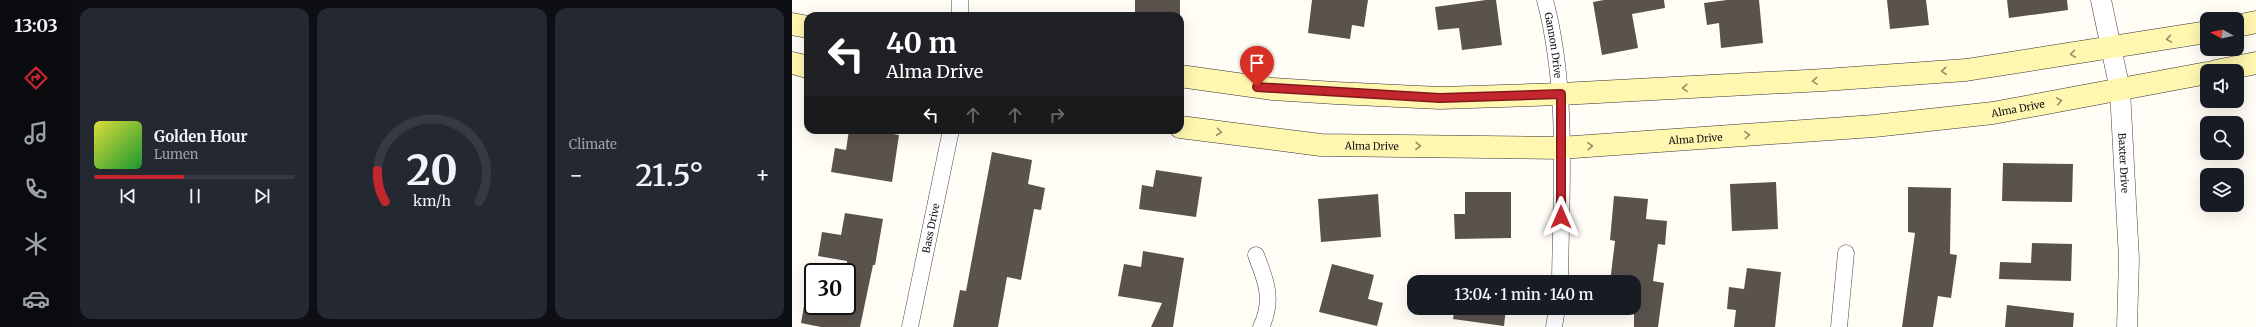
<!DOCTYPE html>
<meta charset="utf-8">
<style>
body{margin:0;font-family:Merriweather,serif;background:#242831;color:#f1f3f6;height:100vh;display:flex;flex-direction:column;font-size:15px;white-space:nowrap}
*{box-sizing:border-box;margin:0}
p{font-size:13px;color:#9ea1a6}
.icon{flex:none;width:22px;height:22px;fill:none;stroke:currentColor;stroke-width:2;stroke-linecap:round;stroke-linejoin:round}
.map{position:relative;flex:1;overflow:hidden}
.details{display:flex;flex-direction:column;gap:8px;padding:8px;background:#0d0f14;width:720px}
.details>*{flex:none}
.hud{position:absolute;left:12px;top:12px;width:380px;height:122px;border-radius:12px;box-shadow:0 4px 16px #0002;background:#202124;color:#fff;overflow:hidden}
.needle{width:26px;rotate:278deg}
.controls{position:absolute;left:1408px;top:12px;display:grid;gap:8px}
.controls a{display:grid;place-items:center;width:44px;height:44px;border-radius:8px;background:#171b24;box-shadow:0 4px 16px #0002;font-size:20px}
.speed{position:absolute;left:12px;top:263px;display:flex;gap:8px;font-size:20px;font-weight:700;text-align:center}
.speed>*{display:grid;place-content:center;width:52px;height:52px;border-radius:50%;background:#171b24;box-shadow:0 4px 16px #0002;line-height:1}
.speed .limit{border:2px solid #111;border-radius:6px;background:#fff;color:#111}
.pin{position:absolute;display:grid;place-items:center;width:34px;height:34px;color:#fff;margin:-41px -17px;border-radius:50% 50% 50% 0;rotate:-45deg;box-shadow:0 0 4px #0007}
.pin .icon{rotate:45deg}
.me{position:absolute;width:44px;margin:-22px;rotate:0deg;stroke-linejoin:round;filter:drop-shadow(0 0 3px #0008)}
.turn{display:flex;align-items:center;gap:14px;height:84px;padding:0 16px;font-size:18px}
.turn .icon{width:52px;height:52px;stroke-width:2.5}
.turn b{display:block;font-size:28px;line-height:34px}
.lanes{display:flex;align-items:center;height:38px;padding:0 16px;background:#0003;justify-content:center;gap:20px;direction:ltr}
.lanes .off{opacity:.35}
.big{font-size:30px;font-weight:600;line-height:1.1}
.details .card{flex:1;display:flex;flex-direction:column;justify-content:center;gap:6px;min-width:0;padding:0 14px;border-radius:12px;background:#242831}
.details .dial{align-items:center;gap:0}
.dial svg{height:104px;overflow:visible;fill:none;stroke:#363941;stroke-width:7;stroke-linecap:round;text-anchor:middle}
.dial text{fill:#f1f3f6;stroke:none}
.song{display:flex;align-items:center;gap:12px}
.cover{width:48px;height:48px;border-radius:6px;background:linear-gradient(135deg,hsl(60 70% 55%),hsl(130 70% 35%))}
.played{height:4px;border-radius:2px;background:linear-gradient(90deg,#c4262e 45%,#363941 45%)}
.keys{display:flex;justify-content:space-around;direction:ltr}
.heat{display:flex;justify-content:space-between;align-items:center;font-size:22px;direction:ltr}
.details .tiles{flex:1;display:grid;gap:8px;grid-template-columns:repeat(3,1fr)}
.trip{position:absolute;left:615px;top:275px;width:234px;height:40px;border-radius:12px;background:#171b24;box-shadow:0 4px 16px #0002;font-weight:600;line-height:40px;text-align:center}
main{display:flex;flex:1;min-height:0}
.tab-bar{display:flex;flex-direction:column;width:72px;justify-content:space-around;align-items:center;background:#090b0e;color:#9ea1a6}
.tab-bar .icon{width:28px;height:28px}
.tab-bar .selected{color:#c4262e}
.tab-bar b{font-size:18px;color:#f1f3f6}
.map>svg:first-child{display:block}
.building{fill:#5a524d}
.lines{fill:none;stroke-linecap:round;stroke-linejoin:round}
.minor-casing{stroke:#444;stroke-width:17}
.tertiary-casing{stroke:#444;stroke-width:21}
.secondary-casing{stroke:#333;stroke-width:23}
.minor{stroke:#fff;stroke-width:16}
.tertiary{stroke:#fff;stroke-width:20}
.secondary{stroke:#fff6b0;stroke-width:22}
.oneway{stroke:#948f68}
.route-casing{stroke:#7f191e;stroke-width:10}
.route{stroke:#c4262e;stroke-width:7}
.labels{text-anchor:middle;stroke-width:4;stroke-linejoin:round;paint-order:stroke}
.street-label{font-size:10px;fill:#111;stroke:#fff}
</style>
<main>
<nav class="tab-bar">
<b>13:03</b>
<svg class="icon selected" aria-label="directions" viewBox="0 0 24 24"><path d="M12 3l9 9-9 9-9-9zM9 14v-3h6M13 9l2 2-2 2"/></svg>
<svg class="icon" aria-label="music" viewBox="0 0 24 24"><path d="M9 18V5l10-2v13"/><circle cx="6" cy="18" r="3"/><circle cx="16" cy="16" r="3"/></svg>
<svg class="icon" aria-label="phone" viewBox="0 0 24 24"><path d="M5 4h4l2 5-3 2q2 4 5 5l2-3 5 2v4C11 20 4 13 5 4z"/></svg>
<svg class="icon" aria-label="climate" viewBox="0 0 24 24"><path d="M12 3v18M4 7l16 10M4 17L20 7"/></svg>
<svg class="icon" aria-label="car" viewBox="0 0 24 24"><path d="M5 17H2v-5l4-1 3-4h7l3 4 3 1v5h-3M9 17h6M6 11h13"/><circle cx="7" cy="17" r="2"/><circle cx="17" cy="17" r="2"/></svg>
</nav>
<section class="details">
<div class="tiles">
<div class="card">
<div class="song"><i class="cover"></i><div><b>Golden Hour</b><p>Lumen</p></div></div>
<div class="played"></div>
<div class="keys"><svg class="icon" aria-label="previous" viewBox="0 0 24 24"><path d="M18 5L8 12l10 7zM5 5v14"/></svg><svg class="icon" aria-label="pause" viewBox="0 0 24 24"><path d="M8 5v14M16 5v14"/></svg><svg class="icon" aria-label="next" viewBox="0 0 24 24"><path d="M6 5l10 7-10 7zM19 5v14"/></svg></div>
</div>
<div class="card dial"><svg viewBox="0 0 100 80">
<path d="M14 69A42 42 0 1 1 86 69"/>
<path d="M14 69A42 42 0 0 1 8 45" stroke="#c4262e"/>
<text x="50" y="56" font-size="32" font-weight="700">20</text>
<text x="50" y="72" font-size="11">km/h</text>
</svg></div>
<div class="card"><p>Climate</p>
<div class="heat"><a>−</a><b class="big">21.5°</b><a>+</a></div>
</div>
</div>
</section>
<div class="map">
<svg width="1464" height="327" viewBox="0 0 1464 327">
<rect width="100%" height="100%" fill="#fffdf5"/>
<!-- building -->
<path class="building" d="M 343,0 L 388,0 L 388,16 L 343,16 Z
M 520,0 L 576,0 L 572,27 L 560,25 L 558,39 L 516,33 Z
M 694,0 L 704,0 L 710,45 L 670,50 L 667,28 L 646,30 L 643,7 Z
M 812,0 L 872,0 L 873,8 L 840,14 L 846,48 L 810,55 L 801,2 Z
M 935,0 L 967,0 L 971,43 L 929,48 L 927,23 L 915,25 L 912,3 Z
M 1095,0 L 1134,0 L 1137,25 L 1098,29 Z
M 1215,0 L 1275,0 L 1276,10 L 1217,18 Z
M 57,130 L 78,130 L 107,135 L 100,182 L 39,172 L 43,148 L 54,150 Z
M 200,152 L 240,160 L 236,184 L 253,188 L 249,210 L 242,209 L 229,280 L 215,277 L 206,327 L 161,327 L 168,290 L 174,291 Z
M 1211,163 L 1281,164 L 1280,202 L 1210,201 Z
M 364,170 L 410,177 L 404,217 L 347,209 L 350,185 L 361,187 Z
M 984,182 L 986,229 L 940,231 L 938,184 Z
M 1116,187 L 1159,188 L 1158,254 L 1165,255 L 1159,298 L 1146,296 L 1141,327 L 1110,327 L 1123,233 L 1116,232 Z
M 673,192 L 719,192 L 719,238 L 663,239 L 662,214 L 673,214 Z
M 586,194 L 589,237 L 529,242 L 526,199 Z
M 822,196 L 856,199 L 854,219 L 875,221 L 873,245 L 866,244 L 861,281 L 872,283 L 866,327 L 842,327 L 842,282 L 818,282 L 823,241 L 818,240 Z
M 53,213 L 91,219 L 83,265 L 81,265 L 68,327 L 29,327 L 9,323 L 12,306 L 55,306 L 55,261 L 26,256 L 30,232 L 49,235 Z
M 1240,243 L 1280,244 L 1279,281 L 1207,279 L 1208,262 L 1239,263 Z
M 351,251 L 392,258 L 381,327 L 359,327 L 370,303 L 326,296 L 332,264 L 349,267 Z
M 540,264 L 582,275 L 576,299 L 591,303 L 585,326 L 527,312 Z
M 955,268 L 989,272 L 983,327 L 942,327 L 944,310 L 935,309 L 937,287 L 952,289 Z
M 667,275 L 717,282 L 666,282 Z
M 1215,305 L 1282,313 L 1281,327 L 1213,327 Z
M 663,308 L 714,308 L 712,326 L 661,319 Z"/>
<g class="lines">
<defs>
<g id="minor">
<path d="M 168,0 L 168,16"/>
<path id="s1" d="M 753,0 C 777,91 769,188 768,282"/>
<path d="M 464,255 C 474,280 482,301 469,327"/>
<path id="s2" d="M 118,327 L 159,130"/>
<path d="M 762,327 L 765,308"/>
<path d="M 1047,327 L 1054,253"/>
</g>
<g id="tertiary">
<path id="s3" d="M 1309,0 L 1328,90 L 1337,259 L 1335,327"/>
</g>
<g id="secondary">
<path d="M 0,24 L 16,27"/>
<path d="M 1445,26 L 1464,22"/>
<path d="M 0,63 L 16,67"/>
<path d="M 1424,71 L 1464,63"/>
<path d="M 388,76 L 481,89 L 543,93 L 648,98 L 769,94 L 1032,80 L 1174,70 L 1415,32"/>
<path id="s4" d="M 388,127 L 529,145 L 768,148 L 1082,126 L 1201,113 L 1415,73"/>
</g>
</defs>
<!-- minor casing -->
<use href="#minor" class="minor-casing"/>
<!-- tertiary casing -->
<use href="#tertiary" class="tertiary-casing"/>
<!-- secondary casing -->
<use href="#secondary" class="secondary-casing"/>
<!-- minor -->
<use href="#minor" class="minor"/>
<!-- tertiary -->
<use href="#tertiary" class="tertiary"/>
<!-- secondary -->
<use href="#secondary" class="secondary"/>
</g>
<!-- one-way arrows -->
<defs><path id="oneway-chevron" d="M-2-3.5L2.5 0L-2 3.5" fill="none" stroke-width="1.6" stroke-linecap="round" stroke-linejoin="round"/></defs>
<g class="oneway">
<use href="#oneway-chevron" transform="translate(1377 39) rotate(171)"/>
<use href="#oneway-chevron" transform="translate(1281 54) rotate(172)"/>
<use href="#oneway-chevron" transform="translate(1152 71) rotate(177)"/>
<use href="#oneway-chevron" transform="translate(1023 81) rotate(177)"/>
<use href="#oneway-chevron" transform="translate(893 88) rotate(177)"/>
<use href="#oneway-chevron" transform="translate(1267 101) rotate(-10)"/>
<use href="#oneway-chevron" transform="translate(427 132) rotate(7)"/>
<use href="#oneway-chevron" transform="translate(955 135) rotate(-4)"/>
<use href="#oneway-chevron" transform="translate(626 146) rotate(1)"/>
<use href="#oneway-chevron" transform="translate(798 146) rotate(-4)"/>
</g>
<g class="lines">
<defs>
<path id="route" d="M 465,87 L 648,98 L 769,94 L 769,217"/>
</defs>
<!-- route casing -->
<use href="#route" class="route-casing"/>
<!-- route -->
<use href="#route" class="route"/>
</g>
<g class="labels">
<!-- street labels -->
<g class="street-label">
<text dy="4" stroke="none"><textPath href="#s1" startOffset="46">Gannon Drive</textPath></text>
<text dy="4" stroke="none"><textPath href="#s4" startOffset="841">Alma Drive</textPath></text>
<text dy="4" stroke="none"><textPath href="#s4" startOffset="517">Alma Drive</textPath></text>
<text dy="4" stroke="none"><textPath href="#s4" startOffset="193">Alma Drive</textPath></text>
<text dy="4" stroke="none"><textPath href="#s3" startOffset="165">Baxter Drive</textPath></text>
<text dy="4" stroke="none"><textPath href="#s2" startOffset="101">Bass Drive</textPath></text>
</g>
</g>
</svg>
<div class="controls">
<a><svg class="needle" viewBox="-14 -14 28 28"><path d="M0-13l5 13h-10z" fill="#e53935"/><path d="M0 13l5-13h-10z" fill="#9ea1a6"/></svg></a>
<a><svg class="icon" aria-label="sound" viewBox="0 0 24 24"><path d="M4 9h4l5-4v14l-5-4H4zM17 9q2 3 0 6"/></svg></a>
<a><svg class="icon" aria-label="search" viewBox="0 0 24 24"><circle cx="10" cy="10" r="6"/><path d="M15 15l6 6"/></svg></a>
<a><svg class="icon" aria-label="layers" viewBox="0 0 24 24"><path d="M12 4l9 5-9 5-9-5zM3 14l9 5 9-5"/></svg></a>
</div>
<div class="speed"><div class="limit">30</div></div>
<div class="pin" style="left:465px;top:87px;background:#d93025"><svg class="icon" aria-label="arrive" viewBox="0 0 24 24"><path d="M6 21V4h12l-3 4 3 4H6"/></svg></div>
<svg class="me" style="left:769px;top:217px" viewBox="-20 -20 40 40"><path d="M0-17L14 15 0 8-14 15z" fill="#c4262e" stroke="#fff" stroke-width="4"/></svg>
<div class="trip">13:04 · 1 min · 140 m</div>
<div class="hud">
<div class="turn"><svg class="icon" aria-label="left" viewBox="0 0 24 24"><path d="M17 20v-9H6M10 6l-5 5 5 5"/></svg><div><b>40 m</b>Alma Drive</div></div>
<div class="lanes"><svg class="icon" aria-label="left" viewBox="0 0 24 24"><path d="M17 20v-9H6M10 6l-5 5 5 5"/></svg><svg class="icon off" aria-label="ahead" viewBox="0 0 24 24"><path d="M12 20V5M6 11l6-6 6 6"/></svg><svg class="icon off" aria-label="ahead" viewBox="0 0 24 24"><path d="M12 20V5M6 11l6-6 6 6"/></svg><svg class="icon off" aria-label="right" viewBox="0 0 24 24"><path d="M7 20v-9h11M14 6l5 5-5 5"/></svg></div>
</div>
</div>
</main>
